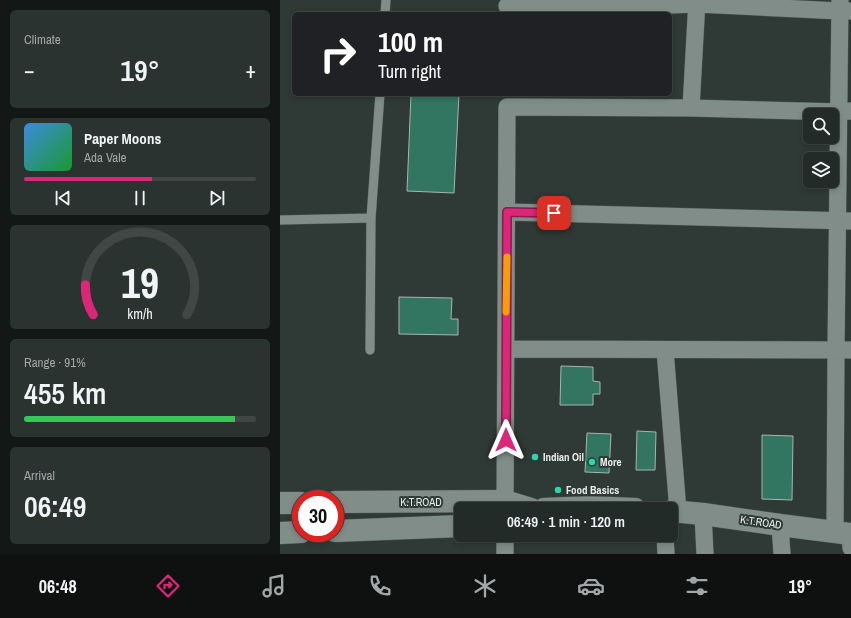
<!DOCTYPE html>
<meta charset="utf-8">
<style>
body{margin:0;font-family:"Archivo Narrow",sans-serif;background:#2b3330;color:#f1f3f6;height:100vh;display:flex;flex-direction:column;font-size:15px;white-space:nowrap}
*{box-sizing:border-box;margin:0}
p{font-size:13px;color:#a3a7a8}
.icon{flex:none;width:22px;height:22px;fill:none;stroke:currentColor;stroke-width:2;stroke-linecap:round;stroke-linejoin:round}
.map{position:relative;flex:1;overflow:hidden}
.panel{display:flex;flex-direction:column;gap:10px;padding:10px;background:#131816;width:280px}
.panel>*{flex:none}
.guide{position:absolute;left:12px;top:12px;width:380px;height:84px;border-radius:6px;box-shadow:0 2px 6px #0003,0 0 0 1px #404745;background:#202124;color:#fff;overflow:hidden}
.fabs{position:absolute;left:523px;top:108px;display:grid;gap:8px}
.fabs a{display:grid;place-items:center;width:36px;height:36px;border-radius:6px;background:#232b28;box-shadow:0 2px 6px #0003,0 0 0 1px #404745;font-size:20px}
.speed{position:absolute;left:12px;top:490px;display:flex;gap:8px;font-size:20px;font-weight:700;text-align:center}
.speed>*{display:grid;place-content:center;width:52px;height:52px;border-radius:50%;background:#232b28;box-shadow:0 2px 6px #0003,0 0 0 1px #404745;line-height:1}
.speed .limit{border:6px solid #d22;background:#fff;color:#111}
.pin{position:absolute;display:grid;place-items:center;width:34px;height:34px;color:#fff;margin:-17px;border-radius:8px;box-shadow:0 2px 6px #0006}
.me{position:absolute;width:44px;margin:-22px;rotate:0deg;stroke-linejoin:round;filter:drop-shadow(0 0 3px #0008)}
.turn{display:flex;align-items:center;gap:14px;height:84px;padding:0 20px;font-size:18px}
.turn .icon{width:52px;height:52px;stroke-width:2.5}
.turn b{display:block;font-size:28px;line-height:34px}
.big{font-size:30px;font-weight:600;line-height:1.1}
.panel .tile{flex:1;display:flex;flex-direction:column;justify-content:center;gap:6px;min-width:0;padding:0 14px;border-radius:6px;background:#2b3330}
.panel .dial{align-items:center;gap:0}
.dial svg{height:104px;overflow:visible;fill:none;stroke:#404745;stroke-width:7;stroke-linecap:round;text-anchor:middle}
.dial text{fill:#f1f3f6;stroke:none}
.song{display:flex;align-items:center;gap:12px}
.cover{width:48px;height:48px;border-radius:6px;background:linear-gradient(135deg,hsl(210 70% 55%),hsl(130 70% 35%))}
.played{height:4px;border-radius:2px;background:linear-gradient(90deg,#db2777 55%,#404745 55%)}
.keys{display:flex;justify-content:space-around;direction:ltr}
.heat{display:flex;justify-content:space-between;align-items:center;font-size:22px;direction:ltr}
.charge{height:6px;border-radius:3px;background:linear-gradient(90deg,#34c759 91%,#404745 0)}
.trip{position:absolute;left:174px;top:502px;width:224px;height:40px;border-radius:6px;background:#232b28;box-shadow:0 2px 6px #0003,0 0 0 1px #404745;font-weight:600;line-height:40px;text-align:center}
.menu{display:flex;height:64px;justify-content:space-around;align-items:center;background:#0e1110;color:#a3a7a8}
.menu .icon{width:28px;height:28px}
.menu .active{color:#db2777}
.menu b{font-size:18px;color:#f1f3f6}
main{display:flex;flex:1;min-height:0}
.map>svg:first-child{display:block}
.building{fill:#327561;stroke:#a9b5b1}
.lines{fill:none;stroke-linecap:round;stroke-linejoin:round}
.service-casing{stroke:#4d5653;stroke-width:10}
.minor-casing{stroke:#4d5653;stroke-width:18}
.secondary-casing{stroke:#4d5653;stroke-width:23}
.service{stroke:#818d88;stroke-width:9}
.minor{stroke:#818d88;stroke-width:17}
.secondary{stroke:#818d88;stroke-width:22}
.route-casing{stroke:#8e194d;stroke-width:10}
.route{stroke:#db2777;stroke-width:7}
.slow{stroke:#f59e0b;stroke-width:7}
.poi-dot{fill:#2cd5ab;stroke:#2f3935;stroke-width:1.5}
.labels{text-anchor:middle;stroke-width:4;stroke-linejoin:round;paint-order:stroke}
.poi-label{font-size:11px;font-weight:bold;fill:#e8eeeb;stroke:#2f3935;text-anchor:start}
.street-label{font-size:11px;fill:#e8eeeb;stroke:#2f3935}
</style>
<main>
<section class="panel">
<div class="tile"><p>Climate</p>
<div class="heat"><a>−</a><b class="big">19°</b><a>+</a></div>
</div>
<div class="tile">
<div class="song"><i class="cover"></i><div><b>Paper Moons</b><p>Ada Vale</p></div></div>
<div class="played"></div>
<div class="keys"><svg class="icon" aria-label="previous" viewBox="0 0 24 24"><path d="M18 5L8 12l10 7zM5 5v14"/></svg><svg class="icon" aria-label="pause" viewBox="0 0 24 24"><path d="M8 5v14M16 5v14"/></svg><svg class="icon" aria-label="next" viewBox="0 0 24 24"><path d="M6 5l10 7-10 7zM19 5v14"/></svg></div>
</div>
<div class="tile dial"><svg viewBox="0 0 100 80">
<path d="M14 69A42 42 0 1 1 86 69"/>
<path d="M14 69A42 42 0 0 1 8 46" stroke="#db2777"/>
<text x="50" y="56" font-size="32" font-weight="700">19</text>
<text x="50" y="72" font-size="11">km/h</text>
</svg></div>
<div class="tile"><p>Range · 91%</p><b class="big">455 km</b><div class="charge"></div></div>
<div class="tile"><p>Arrival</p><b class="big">06:49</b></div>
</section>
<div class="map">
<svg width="571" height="554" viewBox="0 0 571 554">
<rect width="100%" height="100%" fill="#2f3935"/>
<!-- building -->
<path class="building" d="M 131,94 L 179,94 L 174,193 L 127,191 Z
M 119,297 L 172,298 L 171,319 L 178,319 L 178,335 L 119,334 Z
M 281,366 L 313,367 L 313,381 L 320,382 L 320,394 L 313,394 L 313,405 L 280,405 Z
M 357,431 L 376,432 L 375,470 L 356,470 Z
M 307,433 L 331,434 L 329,473 L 305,472 Z
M 482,435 L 513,436 L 512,500 L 482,499 Z"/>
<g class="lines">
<defs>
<path id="service" d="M 105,14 L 106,0
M 0,220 L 91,218
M 90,350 L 91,218 L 100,94"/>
<path id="minor" d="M 227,6 L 364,6 L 417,4 L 560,11 L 571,11
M 411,108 L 417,0
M 227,212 L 571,221
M 226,349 L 571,350
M 385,350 L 398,511
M 225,509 L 227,107 L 411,108 L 559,112 L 571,111
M 423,514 L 425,554
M 500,525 L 502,554
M 555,532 L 556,350 L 560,0
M 570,533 L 571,548
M 385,535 L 386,554
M 225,554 L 225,535"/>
<path id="secondary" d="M 55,502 L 225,501 L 251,509
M 0,503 L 21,503
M 264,509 C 294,507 324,507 355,509
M 391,511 L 423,514 L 500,525 L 571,534
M 55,531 L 181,526
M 0,533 L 21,532"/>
</defs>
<!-- service casing -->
<use href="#service" class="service-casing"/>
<!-- minor casing -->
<use href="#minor" class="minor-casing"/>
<!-- secondary casing -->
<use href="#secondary" class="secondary-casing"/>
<!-- service -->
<use href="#service" class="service"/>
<!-- minor -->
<use href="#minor" class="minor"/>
<!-- secondary -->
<use href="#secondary" class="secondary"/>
</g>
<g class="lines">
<defs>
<path id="route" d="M 226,440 L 227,212 L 274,213"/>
</defs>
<!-- route casing -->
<use href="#route" class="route-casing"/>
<!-- route -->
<use href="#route" class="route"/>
<!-- slow -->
<path class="slow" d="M 226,312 L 227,257"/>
</g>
<!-- markers -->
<g class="poi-dot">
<circle cx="255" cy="457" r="4"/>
<circle cx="312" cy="462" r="4"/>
<circle cx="278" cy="490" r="4"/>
</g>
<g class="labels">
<!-- poi labels -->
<g class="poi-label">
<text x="263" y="461">Indian Oil</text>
<text x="320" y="466">More</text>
<text x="286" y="494">Food Basics</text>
</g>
<!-- street labels -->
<g class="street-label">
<text x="141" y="506">K.T.ROAD</text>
<text transform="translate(481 522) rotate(8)" y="4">K.T.ROAD</text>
</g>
</g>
</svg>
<div class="fabs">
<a><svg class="icon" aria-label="search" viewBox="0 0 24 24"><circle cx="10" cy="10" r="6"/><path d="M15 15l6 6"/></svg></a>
<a><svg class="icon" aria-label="layers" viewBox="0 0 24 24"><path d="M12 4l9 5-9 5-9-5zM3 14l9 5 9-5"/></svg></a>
</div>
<div class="speed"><div class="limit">30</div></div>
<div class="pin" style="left:274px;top:213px;background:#d93025"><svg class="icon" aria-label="arrive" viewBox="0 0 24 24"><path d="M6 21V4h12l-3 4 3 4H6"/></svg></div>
<svg class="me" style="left:226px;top:440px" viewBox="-20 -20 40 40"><path d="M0-17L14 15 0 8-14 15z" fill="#db2777" stroke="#fff" stroke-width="4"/></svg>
<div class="trip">06:49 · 1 min · 120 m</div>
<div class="guide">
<div class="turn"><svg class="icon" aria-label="right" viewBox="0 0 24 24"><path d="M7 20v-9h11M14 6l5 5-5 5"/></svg><div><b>100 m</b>Turn right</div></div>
</div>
</div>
</main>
<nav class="menu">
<b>06:48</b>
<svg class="icon active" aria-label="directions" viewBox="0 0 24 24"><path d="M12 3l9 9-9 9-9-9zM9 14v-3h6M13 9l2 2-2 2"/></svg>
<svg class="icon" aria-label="music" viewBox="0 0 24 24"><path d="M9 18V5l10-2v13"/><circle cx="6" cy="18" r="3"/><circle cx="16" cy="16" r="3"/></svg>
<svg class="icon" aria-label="phone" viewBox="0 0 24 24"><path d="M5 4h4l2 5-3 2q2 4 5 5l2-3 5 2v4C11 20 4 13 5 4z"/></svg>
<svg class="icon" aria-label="climate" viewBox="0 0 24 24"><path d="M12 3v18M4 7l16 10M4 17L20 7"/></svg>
<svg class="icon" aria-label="car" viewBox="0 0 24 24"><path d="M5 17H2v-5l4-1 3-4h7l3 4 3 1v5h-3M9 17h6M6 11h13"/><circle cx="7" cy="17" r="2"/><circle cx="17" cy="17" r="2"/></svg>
<svg class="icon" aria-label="filters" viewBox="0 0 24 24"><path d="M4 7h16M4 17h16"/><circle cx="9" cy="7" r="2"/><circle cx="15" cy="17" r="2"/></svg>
<b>19°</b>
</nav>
